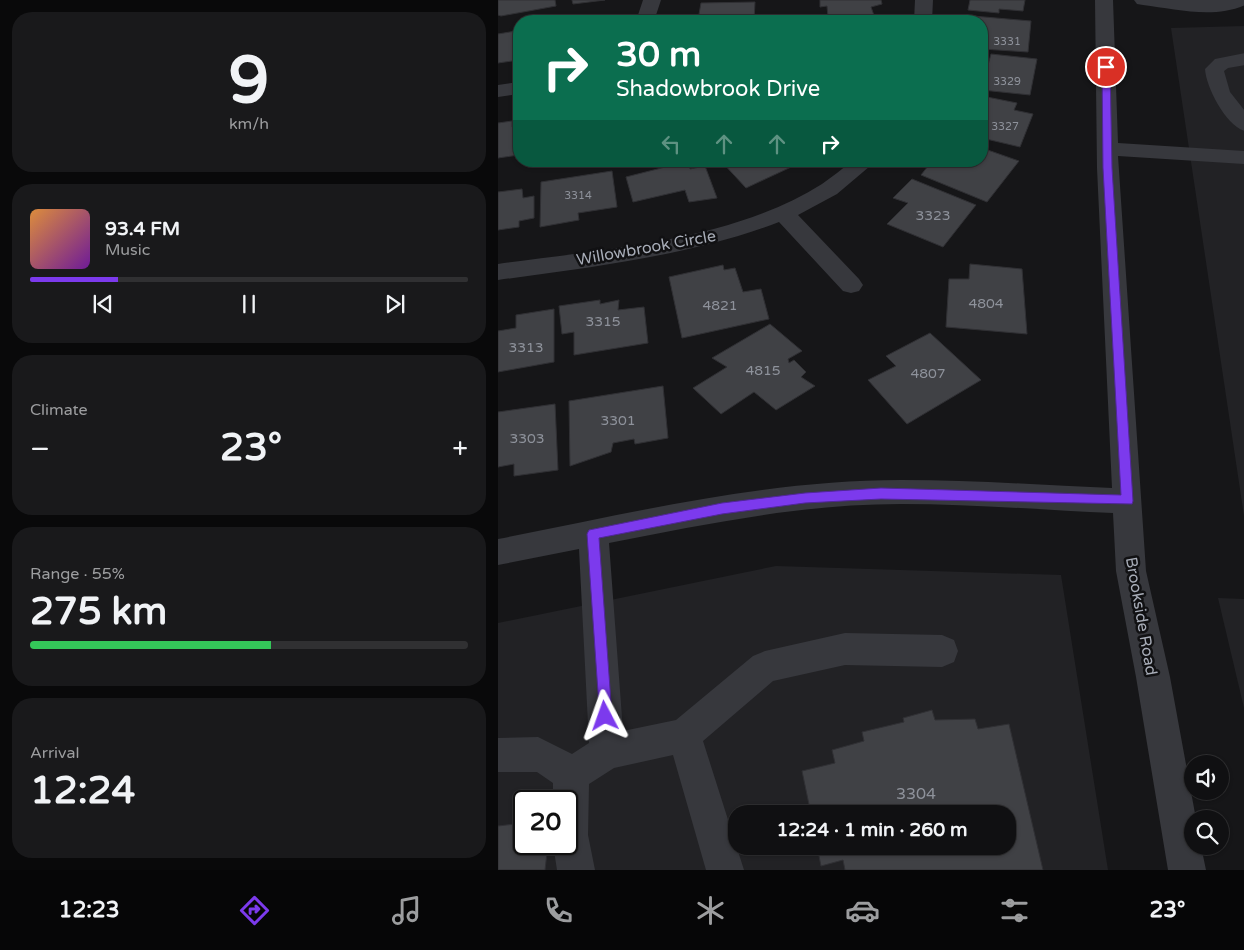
<!DOCTYPE html>
<meta charset="utf-8">
<style>
body{margin:0;font-family:"Varela Round",sans-serif;background:#19191b;color:#f1f3f6;height:100vh;display:flex;flex-direction:column;font-size:19px;white-space:nowrap}
*{box-sizing:border-box;margin:0}
p{font-size:16px;color:#9c9d9f}
.icon{flex:none;width:28px;height:28px;fill:none;stroke:currentColor;stroke-width:2;stroke-linecap:round;stroke-linejoin:round}
.map{position:relative;flex:1;overflow:hidden}
.sheet{display:flex;flex-direction:column;gap:12px;padding:12px;background:#09090a;width:498px}
.sheet>*{flex:none}
.guide{position:absolute;left:15px;top:15px;width:475px;height:152px;border-radius:20px;box-shadow:0 1px 4px #0004,0 0 0 1px #303032;background:#0b6e4f;color:#fff;overflow:hidden}
.tools{position:absolute;left:686px;top:755px;display:grid;gap:10px}
.tools a{display:grid;place-items:center;width:45px;height:45px;border-radius:50%;background:#101012;box-shadow:0 1px 4px #0004,0 0 0 1px #303032;font-size:25px}
.speed{position:absolute;left:15px;top:790px;display:flex;gap:10px;font-size:25px;font-weight:700;text-align:center}
.speed>*{display:grid;place-content:center;width:65px;height:65px;border-radius:50%;background:#101012;box-shadow:0 1px 4px #0004,0 0 0 1px #303032;line-height:1}
.speed .limit{border:2px solid #111;border-radius:8px;background:#fff;color:#111}
.pin{position:absolute;display:grid;place-items:center;width:42px;height:42px;color:#fff;margin:-21px;border:2px solid #fff;border-radius:50%;box-shadow:0 1px 5px #0007}
.me{position:absolute;width:55px;margin:-28px;rotate:356deg;stroke-linejoin:round;filter:drop-shadow(0 0 4px #0008)}
.turn{display:flex;align-items:center;gap:18px;height:105px;padding:0 20px;font-size:22px}
.turn .icon{width:65px;height:65px;stroke-width:2.5}
.turn b{display:block;font-size:35px;line-height:42px}
.lanes{display:flex;align-items:center;height:48px;padding:0 20px;background:#0003;justify-content:center;gap:25px;direction:ltr}
.lanes .off{opacity:.35}
.big{font-size:38px;font-weight:800;line-height:1.1}
.sheet .card{flex:1;display:flex;flex-direction:column;justify-content:center;gap:8px;min-width:0;padding:0 18px;border-radius:20px;background:#19191b}
.sheet .dial{align-items:center;gap:0}
.dial b{font-size:65px;line-height:1}
.song{display:flex;align-items:center;gap:15px}
.cover{width:60px;height:60px;border-radius:8px;background:linear-gradient(135deg,hsl(30 70% 55%),hsl(280 70% 35%))}
.played{height:5px;border-radius:2px;background:linear-gradient(90deg,#7c3aed 20%,#303032 20%)}
.keys{display:flex;justify-content:space-around;direction:ltr}
.heat{display:flex;justify-content:space-between;align-items:center;font-size:28px;direction:ltr}
.charge{height:8px;border-radius:4px;background:linear-gradient(90deg,#34c759 55%,#303032 0)}
.trip{position:absolute;left:230px;top:805px;width:288px;height:50px;border-radius:20px;background:#101012;box-shadow:0 1px 4px #0004,0 0 0 1px #303032;font-weight:800;line-height:50px;text-align:center}
.tabs{display:flex;height:80px;justify-content:space-around;align-items:center;background:#060607;color:#9c9d9f}
.tabs .icon{width:35px;height:35px}
.tabs .on{color:#7c3aed}
.tabs b{font-size:22px;color:#f1f3f6}
main{display:flex;flex:1;min-height:0}
.map>svg:first-child{display:block}
.built{fill:#222225;fill-rule:evenodd}
.building{fill:#404145;stroke:#303034}
.lines{fill:none;stroke-linecap:round;stroke-linejoin:round}
.minor{fill:#37383d;fill-rule:evenodd}
.route{fill:#7c3aed;stroke:#51269a}
.labels{text-anchor:middle;stroke-width:5;stroke-linejoin:round;paint-order:stroke}
.far-number-label{font-size:11px;fill:#8e929b}
.number-label{font-size:14px;fill:#8e929b}
.street-label{font-size:16px;fill:#a8adb8;stroke:#111113}
.near-number-label{font-size:16px;fill:#8e929b}
</style>
<main>
<section class="sheet">
<div class="card dial"><b>9</b><p>km/h</p></div>
<div class="card">
<div class="song"><i class="cover"></i><div><b>93.4 FM</b><p>Music</p></div></div>
<div class="played"></div>
<div class="keys"><svg class="icon" aria-label="previous" viewBox="0 0 24 24"><path d="M18 5L8 12l10 7zM5 5v14"/></svg><svg class="icon" aria-label="pause" viewBox="0 0 24 24"><path d="M8 5v14M16 5v14"/></svg><svg class="icon" aria-label="next" viewBox="0 0 24 24"><path d="M6 5l10 7-10 7zM19 5v14"/></svg></div>
</div>
<div class="card"><p>Climate</p>
<div class="heat"><a>−</a><b class="big">23°</b><a>+</a></div>
</div>
<div class="card"><p>Range · 55%</p><b class="big">275 km</b><div class="charge"></div></div>
<div class="card"><p>Arrival</p><b class="big">12:24</b></div>
</section>
<div class="map">
<svg width="747" height="870" viewBox="0 0 747 870">
<rect width="100%" height="100%" fill="#161618"/>
<!-- built -->
<path class="built" d="M 746,26 L 746,516 L 673,28 Z
M 278,566 L 563,575 L 610,870 L 0,870 L 0,623 ZM 26,801 L 69,801 L 69,844 L 26,844 ZM 239,814 L 509,814 L 509,846 L 239,846 Z
M 720,598 L 746,599 L 746,708 Z"/>
<!-- building -->
<path class="building" d="M 0,0 L 57,0 L 58,6 L 3,16 L 0,15 Z
M 74,0 L 107,0 L 75,4 Z
M 322,0 L 383,0 L 384,4 L 373,7 L 378,21 L 325,21 L 325,17 L 330,17 L 329,6 L 322,7 Z
M 472,0 L 527,0 L 525,11 L 501,9 L 501,13 L 470,10 Z
M 257,2 L 256,21 L 200,20 L 203,3 Z
M 475,16 L 533,21 L 530,52 L 484,49 L 489,33 L 484,33 L 484,21 L 475,21 Z
M 18,31 L 21,46 L 19,58 L 14,61 L 0,63 L 0,34 Z
M 493,54 L 539,59 L 532,95 L 484,90 L 484,72 L 488,73 Z
M 484,96 L 519,103 L 516,110 L 535,114 L 522,147 L 484,138 Z
M 14,121 L 14,127 L 21,126 L 21,155 L 0,158 L 0,123 Z
M 484,148 L 521,161 L 489,202 L 423,175 L 434,161 L 484,161 Z
M 191,161 L 192,169 L 207,166 L 219,198 L 191,202 L 187,190 L 135,202 L 128,177 Z
M 223,161 L 306,161 L 248,188 Z
M 114,171 L 119,207 L 80,213 L 81,220 L 42,227 L 43,182 Z
M 414,179 L 478,205 L 445,247 L 389,224 L 410,203 L 395,198 Z
M 24,189 L 25,198 L 36,196 L 36,218 L 21,221 L 21,227 L 0,230 L 0,192 Z
M 472,264 L 524,269 L 529,334 L 448,327 L 451,279 L 471,279 Z
M 225,265 L 226,270 L 237,268 L 245,292 L 263,289 L 271,319 L 184,338 L 171,277 Z
M 102,300 L 102,304 L 121,300 L 120,310 L 146,307 L 150,343 L 76,355 L 76,332 L 64,334 L 61,306 Z
M 56,309 L 56,362 L 0,372 L 0,331 L 18,328 L 18,315 Z
M 272,324 L 304,351 L 290,359 L 291,363 L 296,360 L 308,372 L 303,377 L 317,386 L 278,410 L 256,392 L 223,414 L 195,388 L 229,367 L 214,358 Z
M 432,333 L 483,380 L 409,424 L 370,380 L 398,366 L 388,356 Z
M 165,386 L 170,438 L 137,444 L 136,439 L 115,443 L 113,452 L 72,466 L 71,401 Z
M 57,404 L 60,470 L 16,476 L 16,464 L 0,467 L 0,412 Z
M 434,710 L 437,720 L 477,719 L 480,729 L 511,724 L 545,870 L 347,870 L 345,860 L 323,866 L 319,846 L 509,846 L 509,814 L 313,814 L 304,771 L 337,763 L 334,750 L 366,741 L 364,732 L 406,722 L 405,718 Z
M 26,823 L 26,844 L 50,844 L 47,870 L 0,870 L 0,826 Z"/>
<g class="lines">
<!-- minor -->
<path class="minor" d="M 145,0 L 163,0 L 156,21 L 138,21 Z
M 417,0 L 435,0 L 434,21 L 416,21 Z
M 597,0 L 615,0 L 620,143 L 747,151 L 747,164 L 620,156 L 648,571 L 672,677 L 698,819 L 695,819 L 695,846 L 703,846 L 708,870 L 670,870 L 638,677 L 618,571 L 615,513 C 545,510 474,504 403,504 C 304,504 207,524 111,543 L 125,731 L 178,720 L 255,656 L 267,651 L 347,633 L 444,635 L 456,640 L 460,651 L 456,662 L 444,667 L 347,665 L 275,681 L 205,741 L 246,870 L 208,870 L 175,755 L 116,768 L 91,784 L 90,835 L 97,870 L 59,870 L 55,844 L 69,844 L 69,801 L 55,801 L 55,783 L 39,772 L 0,772 L 0,738 L 40,737 L 74,754 L 91,743 L 81,549 L 0,565 L 0,539 C 133,513 267,480 403,480 C 473,480 544,485 614,488 L 599,168 Z
M 636,0 L 747,0 L 747,5 C 716,19 677,9 645,5 L 639,4 Z
M 747,53 L 747,65 L 730,68 L 726,71 L 732,92 L 747,111 L 747,131 C 728,126 708,87 707,69 L 717,59 Z
M 21,82 L 21,94 L 0,97 L 0,85 Z
M 354,161 L 378,161 L 339,194 L 300,215 L 361,279 L 365,285 L 361,291 L 353,293 L 345,291 L 281,222 C 191,256 95,267 0,280 L 0,264 C 105,249 232,242 324,184 C 334,177 344,169 354,161 Z"/>
</g>
<!-- route -->
<path class="route" d="M 608,65 L 612,67 L 614,168 L 635,501 L 634,504 L 383,499 L 307,503 L 224,514 L 101,538 L 114,716 L 112,721 L 107,723 L 102,721 L 89,534 L 91,530 L 224,503 L 307,493 L 383,488 L 623,495 L 605,168 L 604,67 Z"/>
<g class="labels">
<!-- far-number labels -->
<g class="far-number-label">
<text x="509" y="45">3331</text>
<text x="509" y="85">3329</text>
<text x="507" y="130">3327</text>
<text x="80" y="199">3314</text>
</g>
<!-- number labels -->
<g class="number-label">
<text x="435" y="220">3323</text>
<text x="488" y="308">4804</text>
<text x="222" y="310">4821</text>
<text x="105" y="326">3315</text>
<text x="28" y="352">3313</text>
<text x="265" y="375">4815</text>
<text x="430" y="378">4807</text>
<text x="120" y="425">3301</text>
<text x="29" y="443">3303</text>
</g>
<!-- street labels -->
<g class="street-label">
<text transform="translate(148 247) rotate(-10)" y="6">Willowbrook Circle</text>
<text transform="translate(644 616) rotate(80)" y="6">Brookside Road</text>
</g>
<!-- near-number labels -->
<g class="near-number-label">
<text x="418" y="799">3304</text>
</g>
</g>
</svg>
<div class="tools">
<a><svg class="icon" aria-label="sound" viewBox="0 0 24 24"><path d="M4 9h4l5-4v14l-5-4H4zM17 9q2 3 0 6"/></svg></a>
<a><svg class="icon" aria-label="search" viewBox="0 0 24 24"><circle cx="10" cy="10" r="6"/><path d="M15 15l6 6"/></svg></a>
</div>
<div class="speed"><div class="limit">20</div></div>
<div class="pin" style="left:608px;top:67px;background:#d93025"><svg class="icon" aria-label="arrive" viewBox="0 0 24 24"><path d="M6 21V4h12l-3 4 3 4H6"/></svg></div>
<svg class="me" style="left:107px;top:716px" viewBox="-20 -20 40 40"><path d="M0-17L14 15 0 8-14 15z" fill="#7c3aed" stroke="#fff" stroke-width="4"/></svg>
<div class="trip">12:24 · 1 min · 260 m</div>
<div class="guide">
<div class="turn"><svg class="icon" aria-label="right" viewBox="0 0 24 24"><path d="M7 20v-9h11M14 6l5 5-5 5"/></svg><div><b>30 m</b>Shadowbrook Drive</div></div>
<div class="lanes"><svg class="icon off" aria-label="left" viewBox="0 0 24 24"><path d="M17 20v-9H6M10 6l-5 5 5 5"/></svg><svg class="icon off" aria-label="ahead" viewBox="0 0 24 24"><path d="M12 20V5M6 11l6-6 6 6"/></svg><svg class="icon off" aria-label="ahead" viewBox="0 0 24 24"><path d="M12 20V5M6 11l6-6 6 6"/></svg><svg class="icon" aria-label="right" viewBox="0 0 24 24"><path d="M7 20v-9h11M14 6l5 5-5 5"/></svg></div>
</div>
</div>
</main>
<nav class="tabs">
<b>12:23</b>
<svg class="icon on" aria-label="directions" viewBox="0 0 24 24"><path d="M12 3l9 9-9 9-9-9zM9 14v-3h6M13 9l2 2-2 2"/></svg>
<svg class="icon" aria-label="music" viewBox="0 0 24 24"><path d="M9 18V5l10-2v13"/><circle cx="6" cy="18" r="3"/><circle cx="16" cy="16" r="3"/></svg>
<svg class="icon" aria-label="phone" viewBox="0 0 24 24"><path d="M5 4h4l2 5-3 2q2 4 5 5l2-3 5 2v4C11 20 4 13 5 4z"/></svg>
<svg class="icon" aria-label="climate" viewBox="0 0 24 24"><path d="M12 3v18M4 7l16 10M4 17L20 7"/></svg>
<svg class="icon" aria-label="car" viewBox="0 0 24 24"><path d="M5 17H2v-5l4-1 3-4h7l3 4 3 1v5h-3M9 17h6M6 11h13"/><circle cx="7" cy="17" r="2"/><circle cx="17" cy="17" r="2"/></svg>
<svg class="icon" aria-label="filters" viewBox="0 0 24 24"><path d="M4 7h16M4 17h16"/><circle cx="9" cy="7" r="2"/><circle cx="15" cy="17" r="2"/></svg>
<b>23°</b>
</nav>
